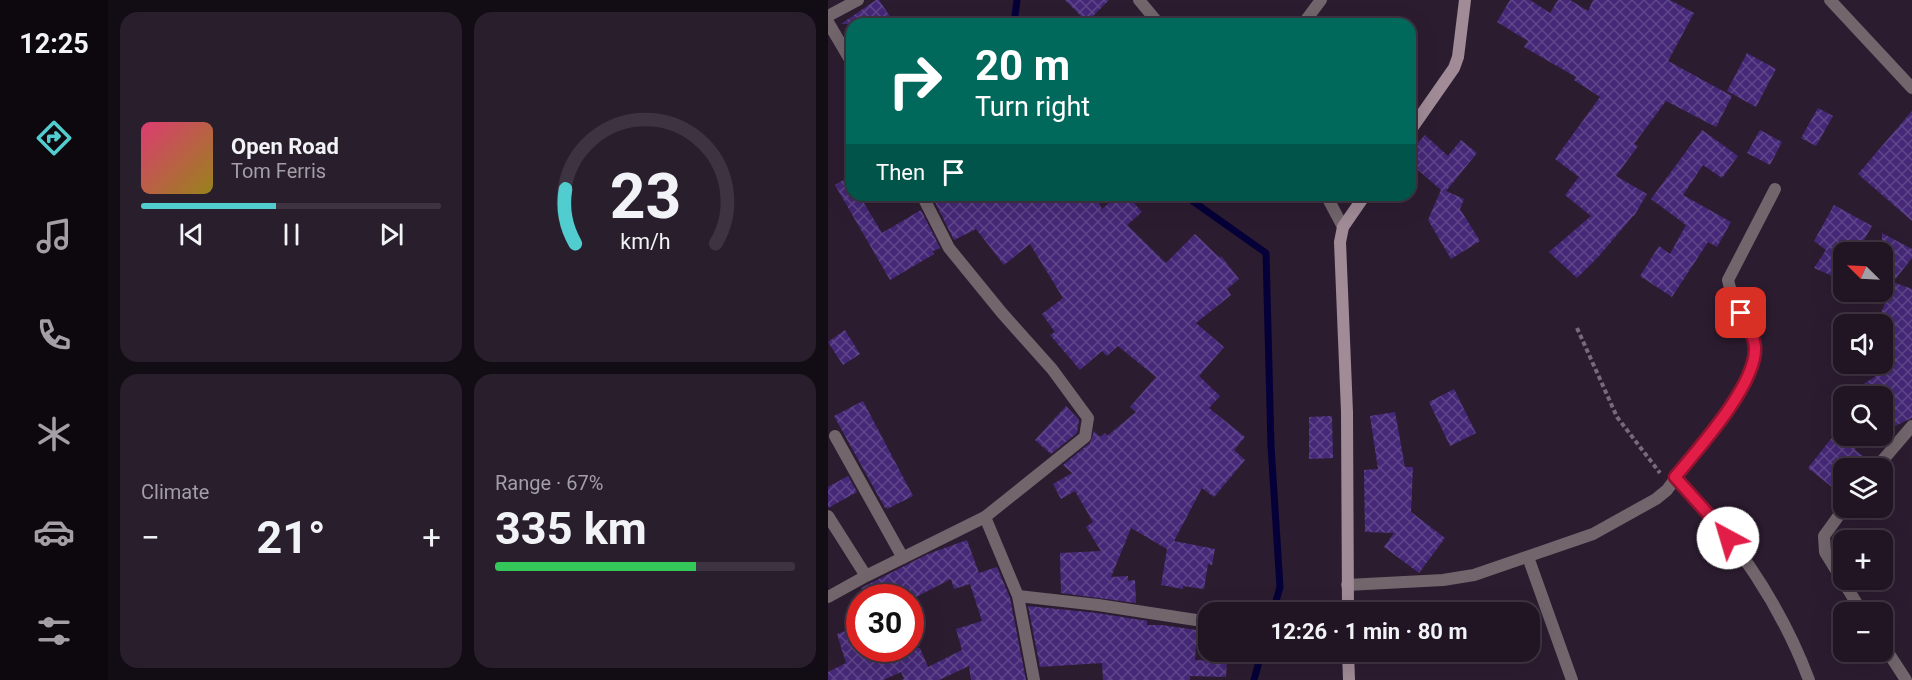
<!DOCTYPE html>
<meta charset="utf-8">
<style>
body{margin:0;font-family:Roboto,sans-serif;background:#291e2c;color:#f1f3f6;height:100vh;display:flex;flex-direction:column;font-size:22px;white-space:nowrap}
*{box-sizing:border-box;margin:0}
p{font-size:20px;color:#a29fa6}
.icon{flex:none;width:33px;height:33px;fill:none;stroke:currentColor;stroke-width:2;stroke-linecap:round;stroke-linejoin:round}
.map{position:relative;flex:1;overflow:hidden}
.details{display:flex;flex-direction:column;gap:12px;padding:12px;background:#120c14;width:720px}
.details>*{flex:none}
.guide{position:absolute;left:18px;top:18px;width:570px;height:183px;border-radius:18px;box-shadow:0 6px 24px #0002,0 0 0 2px #3e3441;background:#00695c;color:#fff;overflow:hidden}
.needle{width:39px;rotate:294deg}
.tools{position:absolute;left:1005px;top:242px;display:grid;gap:12px}
.tools a{display:grid;place-items:center;width:60px;height:60px;border-radius:12px;background:#211524;box-shadow:0 6px 24px #0002,0 0 0 2px #3e3441;font-size:30px}
.speed{position:absolute;left:18px;top:584px;display:flex;gap:12px;font-size:30px;font-weight:700;text-align:center}
.speed>*{display:grid;place-content:center;width:78px;height:78px;border-radius:50%;background:#211524;box-shadow:0 6px 24px #0002,0 0 0 2px #3e3441;line-height:1}
.speed .limit{border:9px solid #d22;background:#fff;color:#111}
.pin{position:absolute;display:grid;place-items:center;width:51px;height:51px;color:#fff;margin:-26px;border-radius:12px;box-shadow:0 3px 9px #0006}
.me{position:absolute;width:66px;margin:-33px;rotate:321deg;stroke-linejoin:round;filter:drop-shadow(0 0 4px #0008)}
.turn{display:flex;align-items:center;gap:21px;height:126px;padding:0 30px;font-size:27px}
.turn .icon{width:78px;height:78px;stroke-width:2.5}
.turn b{display:block;font-size:42px;line-height:51px}
.then{display:flex;align-items:center;height:57px;padding:0 30px;background:#0003;gap:12px;font-size:22px}
.big{font-size:45px;font-weight:700;line-height:1.1}
.details .card{flex:1;display:flex;flex-direction:column;justify-content:center;gap:9px;min-width:0;padding:0 21px;border-radius:18px;background:#291e2c}
.details .dial{align-items:center;gap:0}
.dial svg{height:156px;overflow:visible;fill:none;stroke:#3e3441;stroke-width:7;stroke-linecap:round;text-anchor:middle}
.dial text{fill:#f1f3f6;stroke:none}
.song{display:flex;align-items:center;gap:18px}
.cover{width:72px;height:72px;border-radius:9px;background:linear-gradient(135deg,hsl(340 70% 55%),hsl(50 70% 35%))}
.played{height:6px;border-radius:3px;background:linear-gradient(90deg,#52cdcf 45%,#3e3441 45%)}
.keys{display:flex;justify-content:space-around;direction:ltr}
.heat{display:flex;justify-content:space-between;align-items:center;font-size:33px;direction:ltr}
.charge{height:9px;border-radius:4px;background:linear-gradient(90deg,#34c759 67%,#3e3441 0)}
.details .tiles{flex:1;display:grid;gap:12px;grid-template-columns:repeat(2,1fr)}
.trip{position:absolute;left:370px;top:602px;width:342px;height:60px;border-radius:18px;background:#211524;box-shadow:0 6px 24px #0002,0 0 0 2px #3e3441;font-weight:700;line-height:60px;text-align:center}
main{display:flex;flex:1;min-height:0}
.dock{display:flex;flex-direction:column;width:108px;justify-content:space-around;align-items:center;background:#0d080e;color:#a29fa6}
.dock .icon{width:42px;height:42px}
.dock .current{color:#52cdcf}
.dock b{font-size:27px;color:#f1f3f6}
.map>svg:first-child{display:block}
.lines{fill:none;stroke-linecap:round;stroke-linejoin:round}
.stream{stroke:#050038;stroke-width:7}
.building{fill:url(#building-cross-hatch)}
.path{stroke:#786a7c;stroke-width:4;stroke-dasharray:4.5 3;stroke-linecap:butt}
.street{stroke:#72656c;stroke-width:12}
.secondary{stroke:#a08b96;stroke-width:12}
.route-casing{stroke:#92132f;stroke-width:15}
.route{stroke:#e11d48;stroke-width:10}
</style>
<main>
<nav class="dock">
<b>12:25</b>
<svg class="icon current" aria-label="directions" viewBox="0 0 24 24"><path d="M12 3l9 9-9 9-9-9zM9 14v-3h6M13 9l2 2-2 2"/></svg>
<svg class="icon" aria-label="music" viewBox="0 0 24 24"><path d="M9 18V5l10-2v13"/><circle cx="6" cy="18" r="3"/><circle cx="16" cy="16" r="3"/></svg>
<svg class="icon" aria-label="phone" viewBox="0 0 24 24"><path d="M5 4h4l2 5-3 2q2 4 5 5l2-3 5 2v4C11 20 4 13 5 4z"/></svg>
<svg class="icon" aria-label="climate" viewBox="0 0 24 24"><path d="M12 3v18M4 7l16 10M4 17L20 7"/></svg>
<svg class="icon" aria-label="car" viewBox="0 0 24 24"><path d="M5 17H2v-5l4-1 3-4h7l3 4 3 1v5h-3M9 17h6M6 11h13"/><circle cx="7" cy="17" r="2"/><circle cx="17" cy="17" r="2"/></svg>
<svg class="icon" aria-label="filters" viewBox="0 0 24 24"><path d="M4 7h16M4 17h16"/><circle cx="9" cy="7" r="2"/><circle cx="15" cy="17" r="2"/></svg>
</nav>
<section class="details">
<div class="tiles">
<div class="card">
<div class="song"><i class="cover"></i><div><b>Open Road</b><p>Tom Ferris</p></div></div>
<div class="played"></div>
<div class="keys"><svg class="icon" aria-label="previous" viewBox="0 0 24 24"><path d="M18 5L8 12l10 7zM5 5v14"/></svg><svg class="icon" aria-label="pause" viewBox="0 0 24 24"><path d="M8 5v14M16 5v14"/></svg><svg class="icon" aria-label="next" viewBox="0 0 24 24"><path d="M6 5l10 7-10 7zM19 5v14"/></svg></div>
</div>
<div class="card dial"><svg viewBox="0 0 100 80">
<path d="M14 69A42 42 0 1 1 86 69"/>
<path d="M14 69A42 42 0 0 1 9 41" stroke="#52cdcf"/>
<text x="50" y="56" font-size="32" font-weight="700">23</text>
<text x="50" y="72" font-size="11">km/h</text>
</svg></div>
<div class="card"><p>Climate</p>
<div class="heat"><a>−</a><b class="big">21°</b><a>+</a></div>
</div>
<div class="card"><p>Range · 67%</p><b class="big">335 km</b><div class="charge"></div></div>
</div>
</section>
<div class="map">
<svg width="1084" height="680" viewBox="0 0 1084 680">
<defs>
<pattern id="building-cross-hatch" width="8" height="8" patternUnits="userSpaceOnUse" patternTransform="scale(1.5)"><rect width="8" height="8" fill="#452877"/><path d="M0 0l8 8M0 8l8-8" fill="none" stroke="#60478a"/></pattern>
</defs>
<rect width="100%" height="100%" fill="#2c1c30"/>
<g class="lines">
<!-- stream -->
<path class="stream" d="M 186,24 L 189,0
M 356,195 L 438,253 L 443,446 L 452,587 L 445,612
M 426,680 L 434,651"/>
</g>
<!-- building -->
<path class="building" d="M 48,0 L 51,0 L 67,24 L 13,24 Z
M 237,0 L 281,0 L 259,22 Z
M 682,0 L 702,0 L 722,13 L 730,0 L 742,0 L 760,11 L 765,0 L 842,0 L 866,13 L 840,61 L 904,96 L 888,127 L 838,101 L 806,144 L 810,146 L 788,176 L 819,194 L 806,216 L 805,216 L 771,256 L 749,278 L 721,252 L 763,216 L 737,195 L 751,177 L 727,159 L 772,97 L 746,80 L 748,77 L 696,47 L 700,41 L 669,22 Z
M 919,53 L 948,69 L 928,107 L 899,91 Z
M 990,108 L 1005,116 L 988,146 L 973,138 Z
M 1084,111 L 1084,221 L 1030,174 Z
M 874,130 L 910,156 L 894,178 L 875,165 L 855,195 L 903,222 L 889,247 L 880,242 L 844,297 L 812,276 L 831,246 L 842,254 L 858,225 L 823,199 Z
M 932,130 L 954,142 L 942,165 L 919,153 Z
M 597,135 L 620,156 L 633,140 L 649,153 L 618,191 L 636,199 L 632,209 L 652,241 L 623,259 L 600,220 L 613,190 L 582,163 L 582,152 Z
M 20,177 L 24,184 L 24,195 L 31,195 L 54,233 L 93,210 L 112,248 L 105,251 L 106,254 L 62,280 L 7,185 Z
M 121,195 L 267,195 L 274,209 L 290,195 L 299,195 L 314,212 L 299,225 L 338,263 L 367,234 L 392,258 L 393,256 L 411,279 L 399,289 L 403,295 L 368,323 L 396,347 L 371,376 L 392,396 L 381,408 L 417,437 L 406,450 L 417,460 L 386,497 L 374,488 L 346,541 L 387,549 L 384,565 L 380,564 L 376,589 L 355,586 L 355,589 L 333,585 L 339,549 L 303,528 L 283,577 L 300,576 L 300,581 L 307,580 L 308,603 L 233,593 L 232,553 L 273,551 L 258,527 L 265,522 L 247,491 L 233,499 L 225,484 L 244,473 L 235,465 L 262,443 L 266,431 L 272,437 L 277,433 L 279,436 L 308,412 L 302,407 L 328,377 L 290,346 L 279,356 L 274,351 L 252,370 L 222,335 L 227,332 L 214,314 L 235,298 L 202,244 L 176,265 L 148,229 L 126,240 L 107,202 Z
M 1006,205 L 1044,226 L 1029,252 L 1016,252 L 1016,281 L 986,268 L 998,250 L 986,241 Z
M 1054,233 L 1084,249 L 1084,258 L 1065,282 L 1084,289 L 1084,418 L 1054,432 L 1054,396 L 1017,396 L 1068,363 L 1057,356 L 1066,339 L 1054,337 L 1054,324 L 1049,324 L 1058,300 L 1054,298 Z
M 17,330 L 32,354 L 15,365 L 0,342 Z
M 626,389 L 648,433 L 622,446 L 601,402 Z
M 35,401 L 85,496 L 59,509 L 58,507 L 57,508 L 6,416 Z
M 238,406 L 251,420 L 249,433 L 223,454 L 207,440 Z
M 567,412 L 577,467 L 585,467 L 583,512 L 617,538 L 591,573 L 556,547 L 566,533 L 537,532 L 536,470 L 550,469 L 542,416 Z
M 504,416 L 505,458 L 481,459 L 481,417 Z
M 1006,435 L 1056,435 L 1026,449 L 1042,462 L 1040,468 L 1016,468 L 1016,488 L 1008,482 L 1004,487 L 980,468 Z
M 20,476 L 29,492 L 0,508 L 0,487 Z
M 139,540 L 151,573 L 169,567 L 182,598 L 198,680 L 143,680 L 141,666 L 111,680 L 73,680 L 76,679 L 73,672 L 55,680 L 0,680 L 0,672 L 18,663 L 9,634 L 32,626 L 32,653 L 43,648 L 92,648 L 100,667 L 134,650 L 128,629 L 154,621 L 142,584 L 126,589 L 123,579 L 88,597 L 37,597 L 33,588 L 100,554 Z
M 200,606 L 269,613 L 319,621 L 319,625 L 333,625 L 369,630 L 367,660 L 399,661 L 398,677 L 362,676 L 362,680 L 275,680 L 274,663 L 212,667 Z"/>
<g class="lines">
<!-- path -->
<path class="path" d="M 749,328 L 789,417 L 832,473"/>
<!-- street -->
<path class="street" d="M 311,0 L 331,24
M 1002,0 L 1084,88
M 0,16 L 30,0
M 0,22 L 24,63
M 475,24 L 493,0
M 498,195 L 515,227
M 7,436 L 75,558
M 1048,468 L 1084,426
M 847,478 C 861,493 877,509 891,525 C 928,571 960,624 981,680
M 1017,507 L 996,536 L 997,552 L 1034,612
M 0,516 L 38,576
M 157,517 L 190,596 L 206,680
M 700,557 L 744,680
M 519,585 L 615,580 L 646,575 L 765,534 L 828,499 L 839,490 C 860,460 933,380 927,344 C 923,321 904,303 900,280 L 947,189
M 190,596 L 270,605 L 381,622
M 0,597 L 38,576 L 157,517 L 257,437 L 260,418 L 224,369 L 174,313 L 121,248 L 94,195
M 1054,643 L 1078,680"/>
<!-- secondary -->
<path class="secondary" d="M 582,131 L 626,68 L 630,57 L 637,0
M 520,612 L 519,412 L 512,242 L 515,227 L 537,195
M 520,651 L 521,680"/>
</g>
<g class="lines">
<defs>
<path id="route" d="M 900,538 L 890,525 L 847,477 C 870,449 929,384 927,347 C 926,335 918,323 913,313"/>
</defs>
<!-- route casing -->
<use href="#route" class="route-casing"/>
<!-- route -->
<use href="#route" class="route"/>
</g>
</svg>
<div class="tools">
<a><svg class="needle" viewBox="-14 -14 28 28"><path d="M0-13l5 13h-10z" fill="#e53935"/><path d="M0 13l5-13h-10z" fill="#a29fa6"/></svg></a>
<a><svg class="icon" aria-label="sound" viewBox="0 0 24 24"><path d="M4 9h4l5-4v14l-5-4H4zM17 9q2 3 0 6"/></svg></a>
<a><svg class="icon" aria-label="search" viewBox="0 0 24 24"><circle cx="10" cy="10" r="6"/><path d="M15 15l6 6"/></svg></a>
<a><svg class="icon" aria-label="layers" viewBox="0 0 24 24"><path d="M12 4l9 5-9 5-9-5zM3 14l9 5 9-5"/></svg></a>
<a>+</a>
<a>−</a>
</div>
<div class="speed"><div class="limit">30</div></div>
<div class="pin" style="left:913px;top:313px;background:#d93025"><svg class="icon" aria-label="arrive" viewBox="0 0 24 24"><path d="M6 21V4h12l-3 4 3 4H6"/></svg></div>
<svg class="me" style="left:900px;top:538px" viewBox="-20 -20 40 40"><circle r="19" fill="#fff"/><path d="M0-13L10 11 0 6-10 11z" fill="#e11d48"/></svg>
<div class="trip">12:26 · 1 min · 80 m</div>
<div class="guide">
<div class="turn"><svg class="icon" aria-label="right" viewBox="0 0 24 24"><path d="M7 20v-9h11M14 6l5 5-5 5"/></svg><div><b>20 m</b>Turn right</div></div>
<div class="then">Then<svg class="icon" aria-label="arrive" viewBox="0 0 24 24"><path d="M6 21V4h12l-3 4 3 4H6"/></svg></div>
</div>
</div>
</main>
